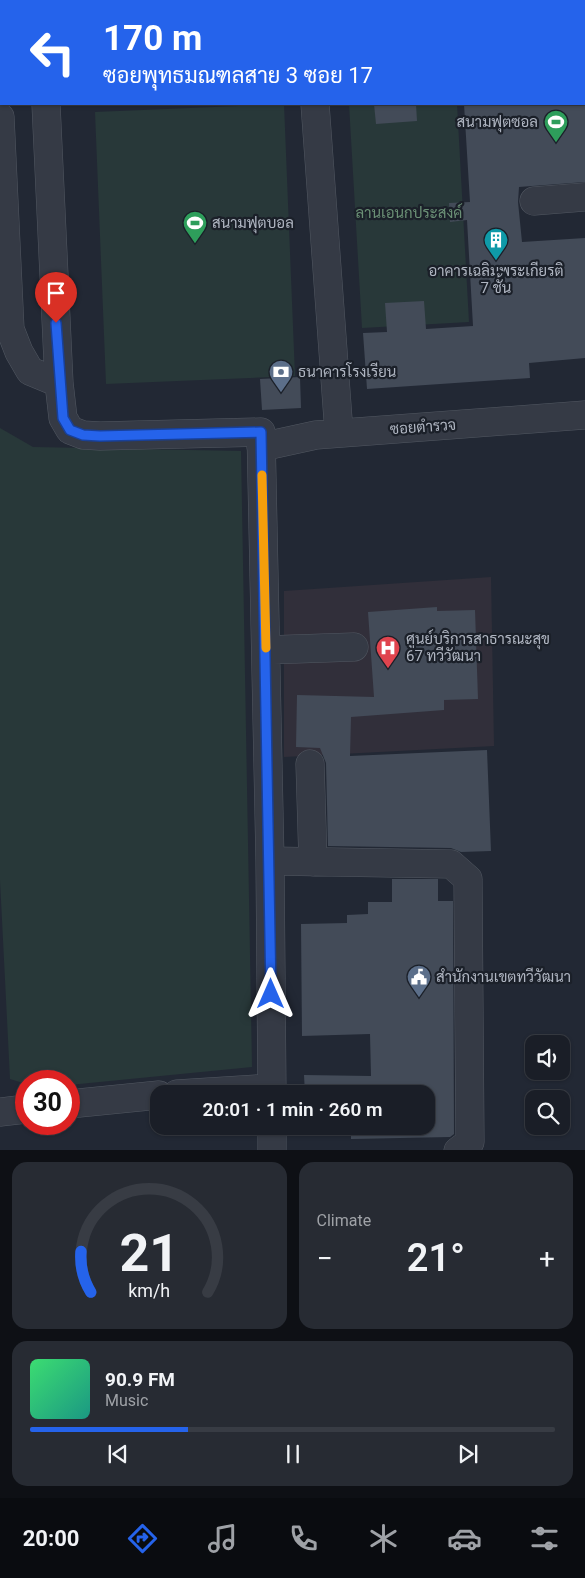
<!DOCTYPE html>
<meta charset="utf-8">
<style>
body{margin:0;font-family:Roboto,Sarabun,sans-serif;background:#272b33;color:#f1f3f6;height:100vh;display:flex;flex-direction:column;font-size:19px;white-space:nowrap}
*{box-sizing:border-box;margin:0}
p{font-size:16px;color:#9fa2a7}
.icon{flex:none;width:28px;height:28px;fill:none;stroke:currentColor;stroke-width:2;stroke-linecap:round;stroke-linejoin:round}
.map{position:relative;height:1150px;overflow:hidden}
.panel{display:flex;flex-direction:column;gap:12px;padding:12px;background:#0e1015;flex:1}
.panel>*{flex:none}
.guide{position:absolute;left:0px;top:0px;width:585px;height:105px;box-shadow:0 1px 4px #0004,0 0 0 1px #383c44;background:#2563eb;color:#fff;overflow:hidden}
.controls{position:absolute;left:525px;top:1035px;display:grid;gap:10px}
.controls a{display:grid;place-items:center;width:45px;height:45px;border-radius:10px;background:#1a1e27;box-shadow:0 1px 4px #0004,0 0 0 1px #383c44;font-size:25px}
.speed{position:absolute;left:15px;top:1070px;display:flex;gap:10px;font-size:25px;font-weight:700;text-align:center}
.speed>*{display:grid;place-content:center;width:65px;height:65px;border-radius:50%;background:#1a1e27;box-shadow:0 1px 4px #0004,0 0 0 1px #383c44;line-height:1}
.speed .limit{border:8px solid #d22;background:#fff;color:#111}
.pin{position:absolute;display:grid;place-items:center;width:42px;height:42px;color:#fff;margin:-51px -21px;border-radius:50% 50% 50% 0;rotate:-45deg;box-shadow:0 0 5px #0007}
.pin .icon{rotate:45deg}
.me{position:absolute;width:55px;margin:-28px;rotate:0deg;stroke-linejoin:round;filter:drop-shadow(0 0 4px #0008)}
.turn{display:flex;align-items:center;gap:18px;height:105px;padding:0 20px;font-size:22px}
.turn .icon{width:65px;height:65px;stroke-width:2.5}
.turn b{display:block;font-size:35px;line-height:42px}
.big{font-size:38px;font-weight:600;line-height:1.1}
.panel .tile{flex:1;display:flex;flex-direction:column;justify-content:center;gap:8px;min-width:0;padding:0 18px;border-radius:15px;background:#272b33}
.panel .dial{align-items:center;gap:0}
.dial svg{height:130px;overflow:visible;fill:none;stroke:#383c44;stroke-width:7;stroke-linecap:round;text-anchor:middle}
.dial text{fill:#f1f3f6;stroke:none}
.song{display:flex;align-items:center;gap:15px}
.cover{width:60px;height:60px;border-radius:8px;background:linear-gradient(135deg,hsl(140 70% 55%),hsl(170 70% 35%))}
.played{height:5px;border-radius:2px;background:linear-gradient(90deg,#2563eb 30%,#383c44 30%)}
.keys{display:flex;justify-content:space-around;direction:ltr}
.heat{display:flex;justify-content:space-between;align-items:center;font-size:28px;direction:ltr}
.panel .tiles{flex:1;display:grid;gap:12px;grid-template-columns:1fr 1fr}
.tile:last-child{grid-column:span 2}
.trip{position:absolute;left:150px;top:1085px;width:285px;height:50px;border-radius:15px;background:#1a1e27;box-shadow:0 1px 4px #0004,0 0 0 1px #383c44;font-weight:600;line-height:50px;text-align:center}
.menu{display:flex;height:80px;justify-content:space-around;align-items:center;background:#0a0c10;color:#9fa2a7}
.menu .icon{width:35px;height:35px}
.menu .active{color:#2563eb}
.menu b{font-size:22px;color:#f1f3f6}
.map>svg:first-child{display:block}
.medical{fill:#312f3a}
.green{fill:#283839}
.building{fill:#434b58}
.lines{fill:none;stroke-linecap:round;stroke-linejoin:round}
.minor-casing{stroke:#525862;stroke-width:29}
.minor{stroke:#353a45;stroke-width:28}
.route-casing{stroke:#184099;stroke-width:12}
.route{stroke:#2563eb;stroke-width:9}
.slow{stroke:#f59e0b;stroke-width:9}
.labels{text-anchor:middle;stroke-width:4.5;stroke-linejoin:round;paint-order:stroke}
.poi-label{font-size:15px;fill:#afb5c1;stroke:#1b2029;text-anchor:start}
.park-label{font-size:15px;fill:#6a8f75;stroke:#1b2029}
.street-label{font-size:15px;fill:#afb5c1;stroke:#1b2029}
</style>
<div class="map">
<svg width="585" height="1151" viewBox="0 0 585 1151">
<rect width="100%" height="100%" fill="#222834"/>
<!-- medical -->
<path class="medical" d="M 491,577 L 494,746 L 284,757 L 284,591 Z"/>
<!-- green -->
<path class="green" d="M 284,104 L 295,376 L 106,384 L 95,112 Z
M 349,104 L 457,104 L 469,322 L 362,328 Z
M 0,428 L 33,447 L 241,451 L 252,1067 L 69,1085 L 69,1081 L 26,1081 L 26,1084 L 10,1079 L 0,880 Z"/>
<!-- building -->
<path class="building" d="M 374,104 L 416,104 L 417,121 L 376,124 Z
M 464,104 L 585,104 L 585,182 L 519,187 L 518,202 L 522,242 L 585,238 L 585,358 L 529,363 L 530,378 L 367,389 L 363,333 L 387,332 L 385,303 L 424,301 L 426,329 L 473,326 L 467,220 L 450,222 L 449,203 L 470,202 Z
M 300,377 L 301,408 L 262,410 L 260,379 Z
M 437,607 L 437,611 L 475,610 L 478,699 L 444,700 L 444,710 L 351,717 L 350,756 L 487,750 L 491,851 L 461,852 L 451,848 L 328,846 L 326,763 L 320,748 L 296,747 L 297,695 L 374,697 L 368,612 Z
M 392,879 L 438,879 L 438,901 L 453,901 L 454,1134 L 450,1137 L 351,1139 L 351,1133 L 306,1135 L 305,1126 L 426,1126 L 426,1094 L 305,1094 L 304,1075 L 371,1076 L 370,1034 L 302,1036 L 301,924 L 347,923 L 347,915 L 368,914 L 368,902 L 392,902 Z"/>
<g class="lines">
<defs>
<path id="minor" d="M 41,0 L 41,1
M 249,0 L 252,1
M 309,0 L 309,1
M 77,1 L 101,0
M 46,104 L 59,383 L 63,418 L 70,430 L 83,435 L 100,436 L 261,432 L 270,861 L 272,1094
M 315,104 L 339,433
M 0,117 L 10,329 L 19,352 L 30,371 L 59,383
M 534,201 L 585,197
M 261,447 L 316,435 L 585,415
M 266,650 L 354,647
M 310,764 L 313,862
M 270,861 L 451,864 L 468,879 L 470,1142 L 458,1151
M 177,1094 L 272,1088
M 69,1104 L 159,1095
M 0,1112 L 26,1109
M 272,1126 L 272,1151"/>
</defs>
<!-- minor casing -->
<use href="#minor" class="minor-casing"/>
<!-- minor -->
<use href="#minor" class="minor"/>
</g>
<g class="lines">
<defs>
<path id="route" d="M 56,323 L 63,418 L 70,430 L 83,435 L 100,436 L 261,432 L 271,994"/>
</defs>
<!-- route casing -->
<use href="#route" class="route-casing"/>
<!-- route -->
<use href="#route" class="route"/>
<!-- slow -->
<path class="slow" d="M 262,475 L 266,648"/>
</g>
<!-- icons -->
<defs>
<symbol id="stadium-pin" viewBox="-11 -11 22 30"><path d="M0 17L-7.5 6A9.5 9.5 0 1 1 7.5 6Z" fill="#2e9e5b" stroke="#1b2029"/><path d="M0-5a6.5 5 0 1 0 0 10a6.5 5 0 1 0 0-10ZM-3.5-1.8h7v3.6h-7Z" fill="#fff"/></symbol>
<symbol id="building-pin" viewBox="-11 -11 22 30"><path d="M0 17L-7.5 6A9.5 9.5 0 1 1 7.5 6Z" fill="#0f9aa8" stroke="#1b2029"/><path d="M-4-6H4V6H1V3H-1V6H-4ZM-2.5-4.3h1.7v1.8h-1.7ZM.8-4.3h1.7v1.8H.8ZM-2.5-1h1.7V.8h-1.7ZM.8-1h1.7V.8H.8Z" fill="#fff"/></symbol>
<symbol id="bank-pin" viewBox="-11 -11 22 30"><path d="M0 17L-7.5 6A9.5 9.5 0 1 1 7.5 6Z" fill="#5c6f8a" stroke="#1b2029"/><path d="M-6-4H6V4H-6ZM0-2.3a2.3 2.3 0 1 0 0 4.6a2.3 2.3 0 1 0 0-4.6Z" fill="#fff"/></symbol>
<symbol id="hospital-pin" viewBox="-11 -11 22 30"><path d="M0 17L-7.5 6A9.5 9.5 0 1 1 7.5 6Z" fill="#e0444e" stroke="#1b2029"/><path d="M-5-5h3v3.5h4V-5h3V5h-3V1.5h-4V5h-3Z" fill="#fff"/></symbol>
<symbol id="civic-pin" viewBox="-11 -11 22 30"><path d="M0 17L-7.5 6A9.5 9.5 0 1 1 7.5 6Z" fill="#5c6f8a" stroke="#1b2029"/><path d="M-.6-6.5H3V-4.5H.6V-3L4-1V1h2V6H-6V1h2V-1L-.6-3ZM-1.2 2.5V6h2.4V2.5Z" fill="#fff"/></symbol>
</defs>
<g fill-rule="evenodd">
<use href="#stadium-pin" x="542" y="108" width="28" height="38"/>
<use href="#stadium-pin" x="181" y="209" width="28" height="38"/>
<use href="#building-pin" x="482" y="226" width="28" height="38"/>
<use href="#bank-pin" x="267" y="358" width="28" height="38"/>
<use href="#hospital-pin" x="374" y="634" width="28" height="38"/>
<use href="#civic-pin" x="405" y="963" width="28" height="38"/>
</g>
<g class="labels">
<!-- poi labels -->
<g class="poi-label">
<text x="538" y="127" text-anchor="end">สนามฟุตซอล</text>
<text x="212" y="228">สนามฟุตบอล</text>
<text x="496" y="276" text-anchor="middle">อาคารเฉลิมพระเกียรติ<tspan x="496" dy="17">7 ชั้น</tspan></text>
<text x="298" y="377">ธนาคารโรงเรียน</text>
<text x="406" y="644">ศูนย์บริการสาธารณะสุข<tspan x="406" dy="17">67 ทวีวัฒนา</tspan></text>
<text x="436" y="982">สำนักงานเขตทวีวัฒนา</text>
</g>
<!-- park labels -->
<g class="park-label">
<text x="409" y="218">ลานเอนกประสงค์</text>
</g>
<!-- street labels -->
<g class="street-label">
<text transform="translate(423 427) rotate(-4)" y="5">ซอยตำรวจ</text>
</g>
</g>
</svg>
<div class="controls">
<a><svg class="icon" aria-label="sound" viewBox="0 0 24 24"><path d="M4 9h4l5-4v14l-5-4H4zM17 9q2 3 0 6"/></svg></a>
<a><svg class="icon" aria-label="search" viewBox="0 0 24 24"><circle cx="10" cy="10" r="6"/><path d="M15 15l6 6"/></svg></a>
</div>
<div class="speed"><div class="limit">30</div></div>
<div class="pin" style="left:56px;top:323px;background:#d93025"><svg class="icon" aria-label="arrive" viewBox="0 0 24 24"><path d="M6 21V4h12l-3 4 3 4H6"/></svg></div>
<svg class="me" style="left:271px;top:994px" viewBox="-20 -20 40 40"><path d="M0-17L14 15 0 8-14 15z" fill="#2563eb" stroke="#fff" stroke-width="4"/></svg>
<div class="trip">20:01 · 1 min · 260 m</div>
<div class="guide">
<div class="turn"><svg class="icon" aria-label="left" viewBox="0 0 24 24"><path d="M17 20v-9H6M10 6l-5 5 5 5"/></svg><div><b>170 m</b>ซอยพุทธมณฑลสาย 3 ซอย 17</div></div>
</div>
</div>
<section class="panel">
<div class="tiles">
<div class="tile dial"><svg viewBox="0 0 100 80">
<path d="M14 69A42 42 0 1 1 86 69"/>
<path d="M14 69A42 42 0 0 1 8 44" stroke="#2563eb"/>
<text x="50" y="56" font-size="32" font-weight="700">21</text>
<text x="50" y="72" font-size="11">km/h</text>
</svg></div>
<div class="tile"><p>Climate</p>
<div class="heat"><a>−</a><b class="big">21°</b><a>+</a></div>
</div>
<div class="tile">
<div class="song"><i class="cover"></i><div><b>90.9 FM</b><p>Music</p></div></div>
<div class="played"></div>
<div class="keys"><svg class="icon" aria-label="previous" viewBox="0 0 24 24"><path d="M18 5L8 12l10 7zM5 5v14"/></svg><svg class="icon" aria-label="pause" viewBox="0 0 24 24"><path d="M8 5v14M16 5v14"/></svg><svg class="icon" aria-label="next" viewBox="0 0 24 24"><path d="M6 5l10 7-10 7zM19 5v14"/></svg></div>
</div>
</div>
</section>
<nav class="menu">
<b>20:00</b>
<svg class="icon active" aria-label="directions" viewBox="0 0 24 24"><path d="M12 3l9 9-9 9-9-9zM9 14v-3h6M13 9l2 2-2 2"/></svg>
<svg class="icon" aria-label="music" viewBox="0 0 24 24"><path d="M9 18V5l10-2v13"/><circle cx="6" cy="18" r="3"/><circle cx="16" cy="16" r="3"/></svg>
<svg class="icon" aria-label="phone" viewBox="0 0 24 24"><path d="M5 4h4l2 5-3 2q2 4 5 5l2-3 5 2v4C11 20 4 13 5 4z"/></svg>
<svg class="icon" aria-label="climate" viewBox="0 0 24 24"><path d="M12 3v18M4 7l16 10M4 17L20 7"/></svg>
<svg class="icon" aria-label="car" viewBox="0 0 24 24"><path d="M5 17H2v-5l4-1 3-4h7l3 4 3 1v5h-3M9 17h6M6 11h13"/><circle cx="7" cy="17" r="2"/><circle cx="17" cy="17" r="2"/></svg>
<svg class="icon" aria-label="filters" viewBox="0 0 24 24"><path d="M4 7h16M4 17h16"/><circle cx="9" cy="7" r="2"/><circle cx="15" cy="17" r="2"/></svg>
</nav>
